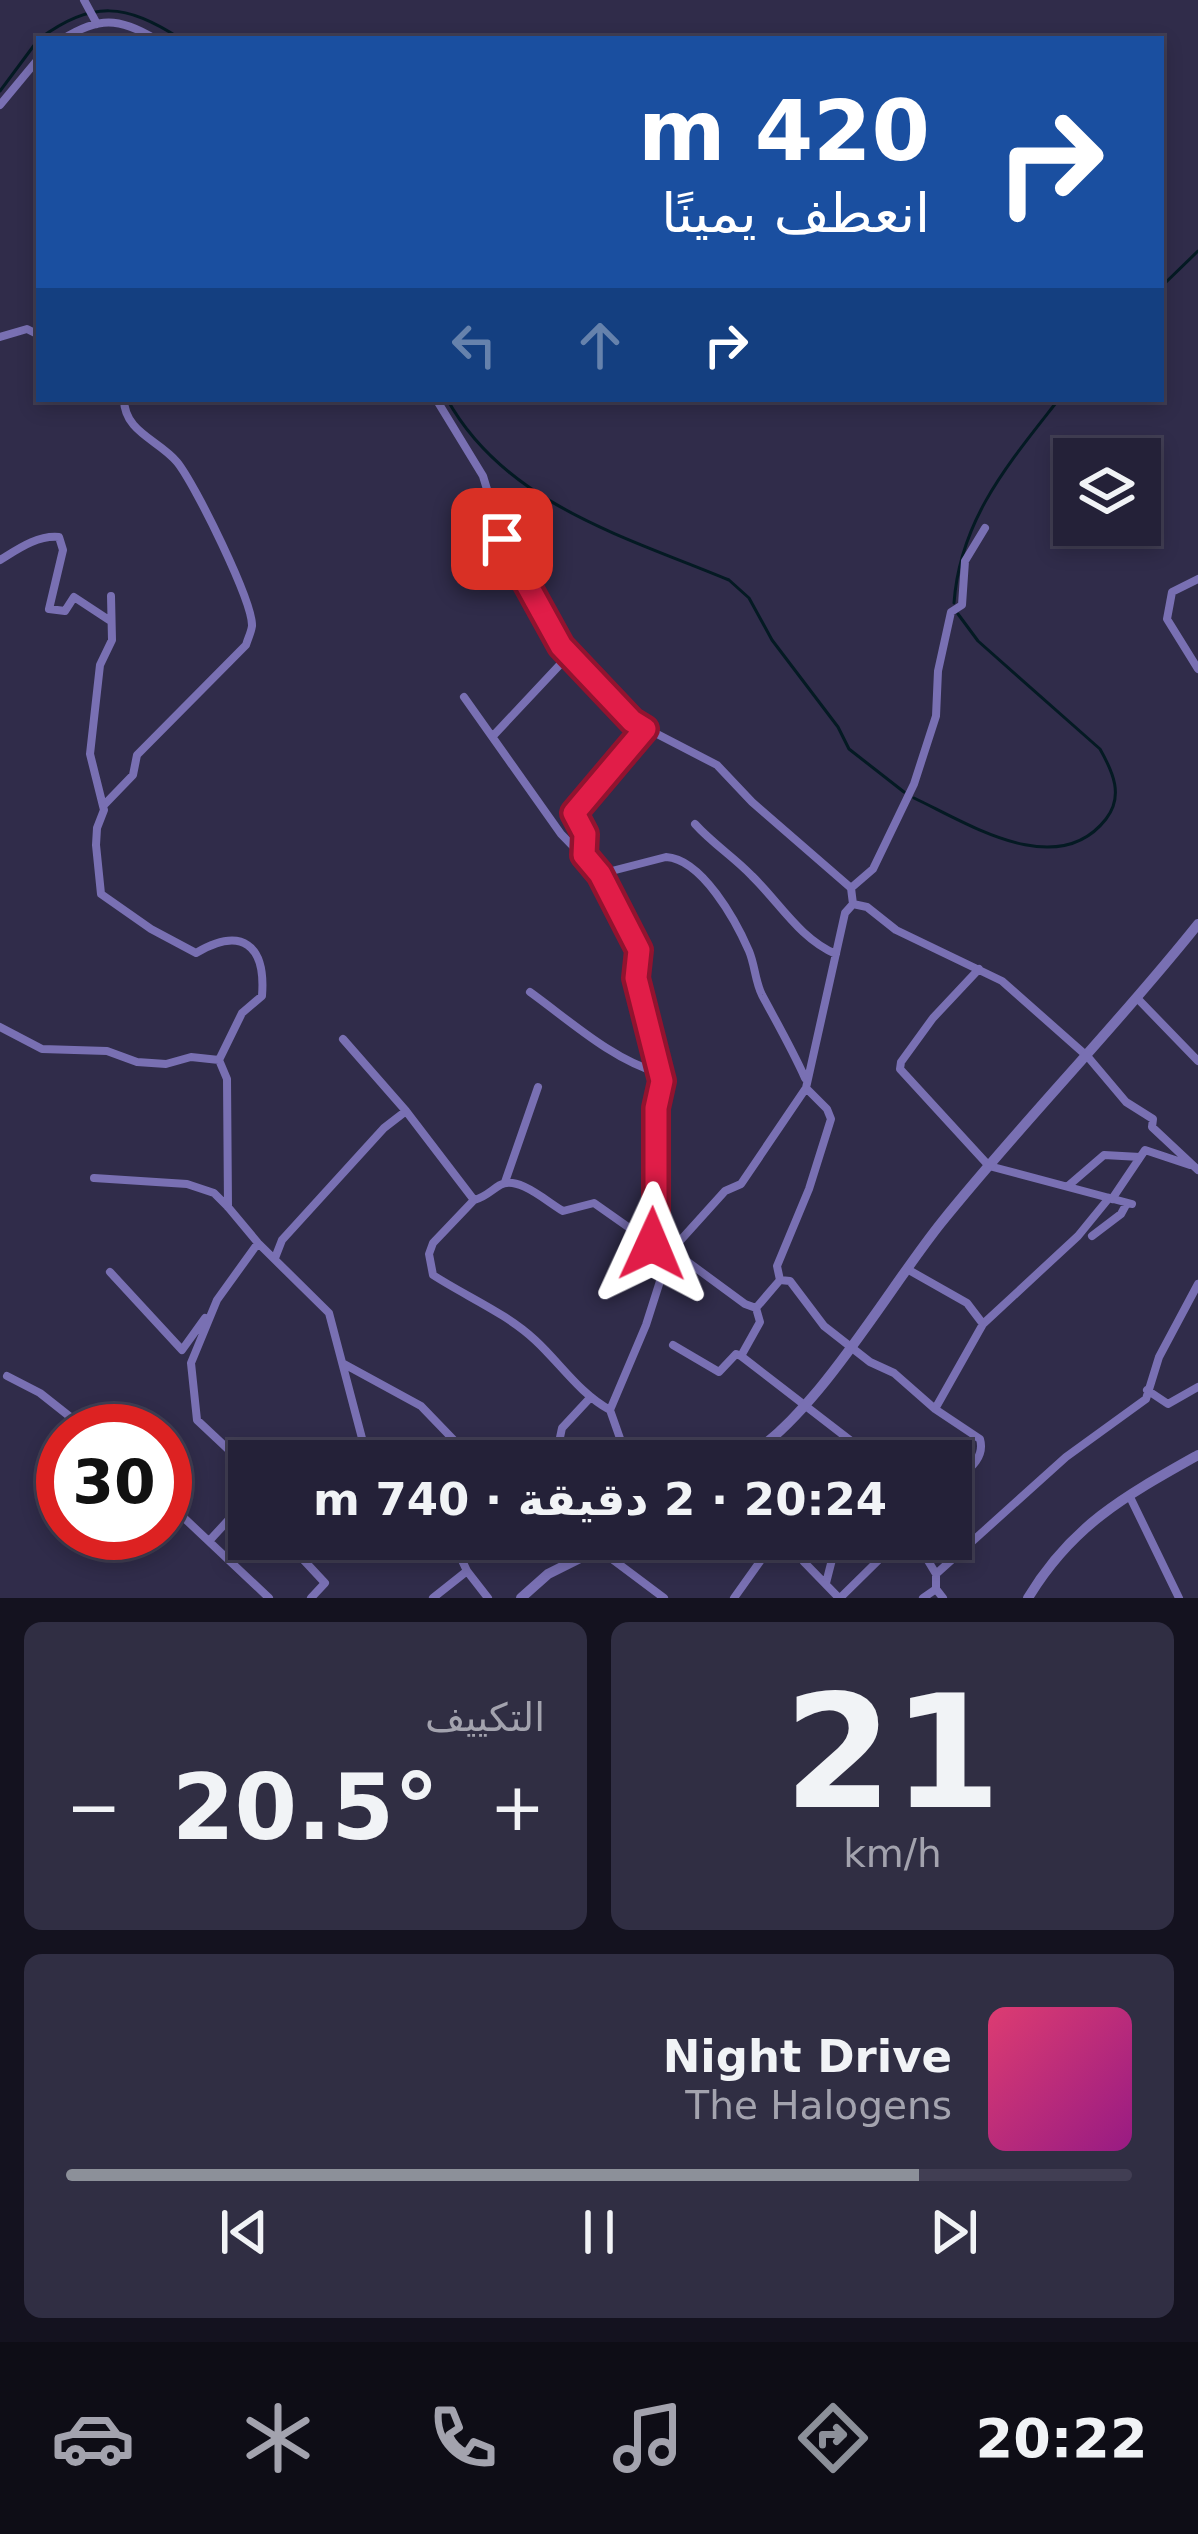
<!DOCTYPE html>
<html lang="ar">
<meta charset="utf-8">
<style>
body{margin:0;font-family:"DejaVu Sans","Noto Naskh Arabic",sans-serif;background:#302e43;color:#f1f3f6;direction:rtl;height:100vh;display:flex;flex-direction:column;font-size:45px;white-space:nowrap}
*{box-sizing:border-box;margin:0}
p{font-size:39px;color:#a3a3ae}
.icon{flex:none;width:66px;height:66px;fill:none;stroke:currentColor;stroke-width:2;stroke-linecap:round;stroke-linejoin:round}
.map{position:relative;height:1598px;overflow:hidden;direction:ltr}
.drawer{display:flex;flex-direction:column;gap:24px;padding:24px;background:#14121f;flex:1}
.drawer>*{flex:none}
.guide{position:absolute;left:36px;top:36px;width:1128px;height:366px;border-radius:0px;box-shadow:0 6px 18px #0003,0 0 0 3px #413e53;direction:rtl;background:#1a4fa0;color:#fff;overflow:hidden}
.buttons{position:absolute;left:1053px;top:438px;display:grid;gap:24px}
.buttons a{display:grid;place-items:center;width:108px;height:108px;border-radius:0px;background:#242138;box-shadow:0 6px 18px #0003,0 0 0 3px #413e53;font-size:60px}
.speed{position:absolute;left:36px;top:1404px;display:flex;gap:24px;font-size:60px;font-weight:700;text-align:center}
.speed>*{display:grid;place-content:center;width:156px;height:156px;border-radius:50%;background:#242138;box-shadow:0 6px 18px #0003,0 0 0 3px #413e53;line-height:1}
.speed .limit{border:18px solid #d22;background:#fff;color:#111}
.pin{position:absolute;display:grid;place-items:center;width:102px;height:102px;color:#fff;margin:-51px;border-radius:24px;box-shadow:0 6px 18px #0006}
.me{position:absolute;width:132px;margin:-66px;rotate:1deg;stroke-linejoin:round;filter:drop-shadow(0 0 9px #0008)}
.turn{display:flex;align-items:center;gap:42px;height:252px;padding:0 36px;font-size:54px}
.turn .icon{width:156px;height:156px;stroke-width:2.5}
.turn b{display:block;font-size:84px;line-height:102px}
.lanes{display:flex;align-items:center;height:114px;padding:0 36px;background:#0003;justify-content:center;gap:60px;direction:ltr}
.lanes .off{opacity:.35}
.big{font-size:90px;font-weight:700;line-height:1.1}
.drawer .widget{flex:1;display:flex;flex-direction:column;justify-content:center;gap:18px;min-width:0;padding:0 42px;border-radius:18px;background:#302e43}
.drawer .dial{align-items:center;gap:0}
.dial b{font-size:156px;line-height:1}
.song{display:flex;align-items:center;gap:36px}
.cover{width:144px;height:144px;border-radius:18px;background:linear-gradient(135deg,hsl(340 70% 55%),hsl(310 70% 35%))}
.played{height:12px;border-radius:6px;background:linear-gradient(90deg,#8c9099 80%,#413e53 80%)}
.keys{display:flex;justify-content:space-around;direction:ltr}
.heat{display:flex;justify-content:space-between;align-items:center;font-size:66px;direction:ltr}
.drawer .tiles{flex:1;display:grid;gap:24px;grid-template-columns:1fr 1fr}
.widget:last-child{grid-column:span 2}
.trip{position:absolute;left:228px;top:1440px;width:744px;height:120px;border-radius:0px;background:#242138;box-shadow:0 6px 18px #0003,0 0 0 3px #413e53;font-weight:700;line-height:120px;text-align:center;direction:rtl}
.tabs{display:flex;height:192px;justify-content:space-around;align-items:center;background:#0e0d16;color:#a3a3ae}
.tabs .icon{width:84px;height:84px}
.tabs .on{color:#8c9099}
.tabs b{font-size:54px;color:#f1f3f6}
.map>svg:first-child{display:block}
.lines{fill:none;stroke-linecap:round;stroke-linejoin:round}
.stream{stroke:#041a23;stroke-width:3}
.minor{stroke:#7970b3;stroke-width:8}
.tertiary{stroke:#7970b3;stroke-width:10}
.route-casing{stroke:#92132f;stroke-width:30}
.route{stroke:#e11d48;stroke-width:21}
</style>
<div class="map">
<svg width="1198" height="1598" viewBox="0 0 1198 1598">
<rect width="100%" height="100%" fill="#302c4a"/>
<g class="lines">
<!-- stream -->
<path class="stream" d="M 39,39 C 93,0 125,3 181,39
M 0,91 L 38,40
M 1161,287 L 1198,251
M 447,399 C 505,504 626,537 729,580 L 749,598 L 772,640 L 838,727 L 849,749 L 904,792
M 954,603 C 960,519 1009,463 1059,399
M 914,798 C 967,823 1057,882 1106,819 C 1124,796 1113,772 1100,749 L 978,641 L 958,614"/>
<!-- minor -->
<path class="minor" d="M 84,0 L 97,24
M 63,39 C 98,17 119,17 155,39
M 0,105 L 39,58
M 0,337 L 27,329 L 39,335
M 436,399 L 483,476 L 502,539 L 569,655
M 0,560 C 18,549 37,535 59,537 L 63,550 L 49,609 L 65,611 L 74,597 L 109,620
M 1198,579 L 1172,592 L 1167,619 L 1198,669
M 111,596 L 112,640 L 100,665 L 90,754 L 104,810 L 97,828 L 96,845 L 101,894 L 151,929 L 196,953 C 242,926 266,945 262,996 L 242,1013 L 219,1060 L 227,1079 L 228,1207
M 464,697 L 561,834 L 600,874
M 493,736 L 569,655 L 632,721 L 717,765 L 752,802 L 851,888 L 853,904 L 845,913 L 806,1088 L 741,1184 L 725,1191 L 669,1253 L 646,1325 L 610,1410
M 105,804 L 133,775 L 137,755 L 246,645 C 248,638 251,633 252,626 C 253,602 195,484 177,462 C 159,440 124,432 124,399
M 695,824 C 713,844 734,857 752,876 C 779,902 800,939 836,954
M 584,855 L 585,834 L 575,810 L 644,729
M 851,888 L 873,869 L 914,784 L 936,716 L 938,671 L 951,612 L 962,605 L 965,561 L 985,528
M 853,904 L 867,907 L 896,930 L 1002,981 L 1088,1057 L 1126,1102 L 1153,1119 L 1152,1127 L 1198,1170
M 979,969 L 933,1018 L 901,1062 L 900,1069 L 989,1166 L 1132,1204
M 530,992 C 569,1020 611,1059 659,1073 L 662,1081 L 656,1108 L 655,1230 L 652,1244
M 1137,998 L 1198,1061
M 0,1027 L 42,1049 L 107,1051 L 137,1062 L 166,1064 L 191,1057 L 219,1060
M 343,1039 L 406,1111
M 659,1073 L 636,978 L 639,950 L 600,874 L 666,857 C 702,859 736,921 749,951 C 755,965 755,981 762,995 C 777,1023 792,1049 805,1078
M 94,1178 L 187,1184 L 214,1193 L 228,1207 L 258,1243 L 329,1313 L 368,1461
M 505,1182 L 538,1087
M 1068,1186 L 1104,1155 L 1140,1157
M 1112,1199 L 1145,1150 L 1190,1165
M 474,1200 L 433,1243 L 429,1254 L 433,1275 C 467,1297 506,1313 535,1340 C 561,1364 579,1393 610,1410 L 628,1461
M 1092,1236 L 1121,1214 L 1127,1203
M 275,1258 L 282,1240 L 384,1128 L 406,1111 L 474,1200 C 486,1197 490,1191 500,1185 C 518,1175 547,1202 563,1211 L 594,1203 L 665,1253 L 677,1254 L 745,1304 L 756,1308 L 780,1280 L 790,1281 L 824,1326 L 870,1362 L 894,1373 L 935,1409 L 980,1439 C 986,1460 965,1472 951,1485
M 907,1269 L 967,1303 L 983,1324 L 935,1409
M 110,1272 L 182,1350 L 205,1318
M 780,1280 L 777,1266 L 809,1189 L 831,1119 L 827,1109 L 806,1088
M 217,1300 L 258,1243
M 756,1308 L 760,1322 L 741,1356 L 877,1461
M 983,1324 L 1078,1236 L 1109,1198
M 673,1345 L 719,1372 L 736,1354 L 741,1356
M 344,1364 L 421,1406 L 474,1461
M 7,1376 L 40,1393 L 88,1431
M 1147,1390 L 1168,1404 L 1198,1387
M 555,1461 L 562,1428 L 589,1399
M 833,1461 L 848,1439
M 1130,1497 L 1179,1598
M 165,1500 L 269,1598
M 452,1539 L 467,1571 L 488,1598
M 579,1539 L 592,1553
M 915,1539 L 936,1574
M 210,1540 L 245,1502 L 246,1466 L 197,1420 L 191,1363 L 217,1300
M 600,1550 L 664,1598
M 804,1562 L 839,1598
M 826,1583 L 836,1544
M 311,1598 L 325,1583 L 298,1554 L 312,1539
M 433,1598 L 467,1571
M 734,1598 L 776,1539
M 840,1598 L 900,1539
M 923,1598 L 936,1589
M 943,1598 L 936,1589 L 936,1574 L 1066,1457 L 1146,1399 L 1159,1357 L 1198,1284"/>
<!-- tertiary -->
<path class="tertiary" d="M 741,1461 C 816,1417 885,1293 941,1223 C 1023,1121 1116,1027 1198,924
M 521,1598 L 548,1574 L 618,1539
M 1028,1598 C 1072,1525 1125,1496 1198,1455"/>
</g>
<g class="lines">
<defs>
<path id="route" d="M 502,539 L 561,646 L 632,721 L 645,729 L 574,813 L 585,834 L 584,855 L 600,874 L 639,950 L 636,978 L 662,1081 L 656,1108 L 656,1230 L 652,1244"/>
</defs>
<!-- route casing -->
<use href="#route" class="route-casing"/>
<!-- route -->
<use href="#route" class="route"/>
</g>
</svg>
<div class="buttons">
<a><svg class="icon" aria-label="layers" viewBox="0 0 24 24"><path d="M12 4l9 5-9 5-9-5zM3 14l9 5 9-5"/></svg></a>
</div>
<div class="speed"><div class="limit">30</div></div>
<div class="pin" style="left:502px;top:539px;background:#d93025"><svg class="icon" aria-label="arrive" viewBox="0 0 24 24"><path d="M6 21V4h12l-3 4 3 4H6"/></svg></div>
<svg class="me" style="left:652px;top:1244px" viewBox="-20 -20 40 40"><path d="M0-17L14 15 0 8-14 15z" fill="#e11d48" stroke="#fff" stroke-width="4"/></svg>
<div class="trip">20:24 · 2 دقيقة · 740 m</div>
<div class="guide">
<div class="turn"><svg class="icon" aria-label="right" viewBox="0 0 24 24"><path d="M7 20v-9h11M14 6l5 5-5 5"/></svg><div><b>420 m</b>انعطف يمينًا</div></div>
<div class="lanes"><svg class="icon off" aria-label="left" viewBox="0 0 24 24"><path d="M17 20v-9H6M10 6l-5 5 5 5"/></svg><svg class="icon off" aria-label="ahead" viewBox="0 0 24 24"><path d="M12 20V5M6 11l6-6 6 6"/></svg><svg class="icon" aria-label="right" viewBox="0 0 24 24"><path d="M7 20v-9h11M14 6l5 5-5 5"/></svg></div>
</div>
</div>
<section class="drawer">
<div class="tiles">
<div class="widget dial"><b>21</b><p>km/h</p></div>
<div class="widget"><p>التكييف</p>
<div class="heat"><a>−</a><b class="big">20.5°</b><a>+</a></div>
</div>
<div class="widget">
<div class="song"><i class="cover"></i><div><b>Night Drive</b><p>The Halogens</p></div></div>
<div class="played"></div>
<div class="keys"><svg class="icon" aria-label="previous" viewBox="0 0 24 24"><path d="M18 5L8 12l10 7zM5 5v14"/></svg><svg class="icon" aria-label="pause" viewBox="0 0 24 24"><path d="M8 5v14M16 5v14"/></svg><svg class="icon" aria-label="next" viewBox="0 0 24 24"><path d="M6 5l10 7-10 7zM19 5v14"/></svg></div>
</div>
</div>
</section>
<nav class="tabs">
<b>20:22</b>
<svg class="icon on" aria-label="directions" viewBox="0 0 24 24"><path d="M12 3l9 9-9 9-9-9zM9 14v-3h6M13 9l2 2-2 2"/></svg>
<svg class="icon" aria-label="music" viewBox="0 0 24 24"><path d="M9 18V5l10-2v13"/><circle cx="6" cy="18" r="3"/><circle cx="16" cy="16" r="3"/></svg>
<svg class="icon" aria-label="phone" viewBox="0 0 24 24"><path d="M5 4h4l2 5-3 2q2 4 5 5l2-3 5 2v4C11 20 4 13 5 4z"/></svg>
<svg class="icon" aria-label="climate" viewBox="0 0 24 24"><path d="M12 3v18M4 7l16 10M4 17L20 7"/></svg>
<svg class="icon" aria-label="car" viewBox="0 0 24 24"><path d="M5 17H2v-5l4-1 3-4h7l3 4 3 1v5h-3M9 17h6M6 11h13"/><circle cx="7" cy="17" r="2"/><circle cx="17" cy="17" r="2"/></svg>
</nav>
